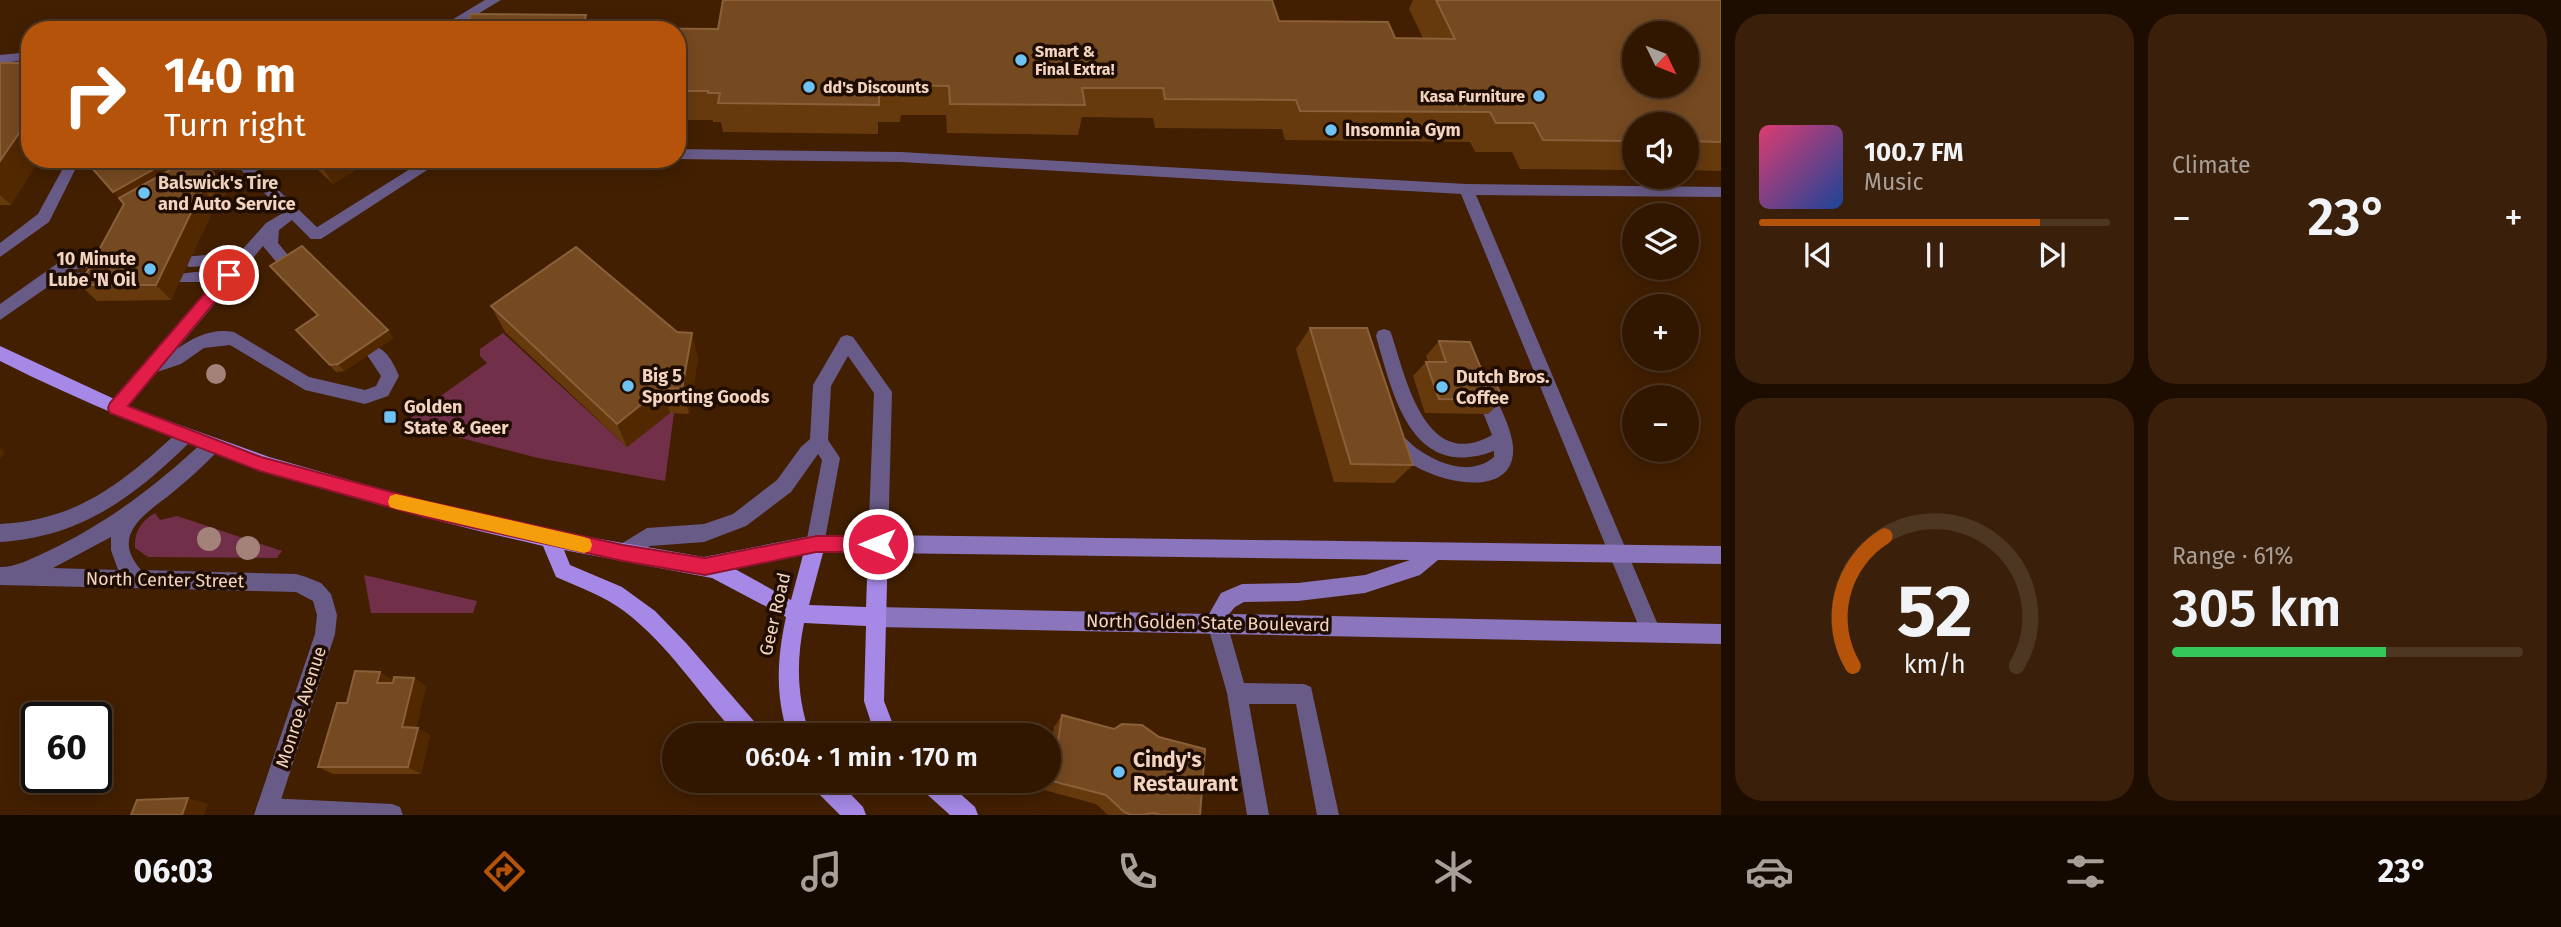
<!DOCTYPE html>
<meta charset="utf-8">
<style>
body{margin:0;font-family:"Fira Sans",sans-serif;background:#3a200a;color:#f1f3f6;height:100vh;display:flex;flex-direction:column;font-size:26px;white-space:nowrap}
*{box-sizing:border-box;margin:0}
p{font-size:23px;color:#a89f99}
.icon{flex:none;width:38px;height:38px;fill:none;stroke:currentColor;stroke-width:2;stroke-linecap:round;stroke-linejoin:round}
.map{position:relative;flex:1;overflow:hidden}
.side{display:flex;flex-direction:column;gap:14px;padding:14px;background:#1c0d00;width:840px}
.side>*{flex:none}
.hud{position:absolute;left:21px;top:21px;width:665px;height:147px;border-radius:28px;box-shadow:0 4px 18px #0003,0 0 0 2px #4d3622;background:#b45309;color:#fff;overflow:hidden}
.needle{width:46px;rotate:133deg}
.tools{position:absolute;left:1622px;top:21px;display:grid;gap:14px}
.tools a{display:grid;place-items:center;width:77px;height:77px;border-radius:50%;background:#321700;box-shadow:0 4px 18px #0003,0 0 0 2px #4d3622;font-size:35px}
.speed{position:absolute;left:21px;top:702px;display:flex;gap:14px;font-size:35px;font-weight:700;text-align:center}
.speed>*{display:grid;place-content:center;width:91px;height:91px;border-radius:50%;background:#321700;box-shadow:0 4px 18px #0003,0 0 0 2px #4d3622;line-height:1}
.speed .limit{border:4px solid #111;border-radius:10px;background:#fff;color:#111}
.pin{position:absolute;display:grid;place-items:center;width:60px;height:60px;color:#fff;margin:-30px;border:4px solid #fff;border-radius:50%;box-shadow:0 2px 7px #0007}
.me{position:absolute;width:77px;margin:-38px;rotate:270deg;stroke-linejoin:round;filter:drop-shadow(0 0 5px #0008)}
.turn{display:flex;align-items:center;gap:24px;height:147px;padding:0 28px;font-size:32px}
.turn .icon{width:91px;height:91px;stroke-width:2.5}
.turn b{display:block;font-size:49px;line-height:60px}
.big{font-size:52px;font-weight:600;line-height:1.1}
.side .widget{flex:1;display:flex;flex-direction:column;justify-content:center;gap:10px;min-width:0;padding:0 24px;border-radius:28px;background:#3a200a}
.side .dial{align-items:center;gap:0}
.dial svg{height:182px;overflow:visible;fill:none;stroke:#4d3622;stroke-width:7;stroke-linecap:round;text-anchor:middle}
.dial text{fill:#f1f3f6;stroke:none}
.song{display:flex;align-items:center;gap:21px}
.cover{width:84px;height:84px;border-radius:10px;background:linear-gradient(135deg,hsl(340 70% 55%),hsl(220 70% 35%))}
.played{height:7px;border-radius:4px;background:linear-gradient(90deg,#b45309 80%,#4d3622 80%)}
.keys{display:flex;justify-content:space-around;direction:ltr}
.heat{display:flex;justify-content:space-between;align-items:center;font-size:38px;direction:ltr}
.charge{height:10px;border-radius:5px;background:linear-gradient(90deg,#34c759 61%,#4d3622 0)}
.side .tiles{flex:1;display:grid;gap:14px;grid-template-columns:repeat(2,1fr)}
.trip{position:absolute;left:662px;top:723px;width:399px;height:70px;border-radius:35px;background:#321700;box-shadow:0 4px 18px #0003,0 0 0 2px #4d3622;font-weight:600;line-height:70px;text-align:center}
.menu{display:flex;height:112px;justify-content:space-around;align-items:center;background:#140900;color:#a89f99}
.menu .icon{width:49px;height:49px}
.menu .selected{color:#b45309}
.menu b{font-size:32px;color:#f1f3f6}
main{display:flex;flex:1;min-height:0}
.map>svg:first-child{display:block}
.green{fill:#712f4a}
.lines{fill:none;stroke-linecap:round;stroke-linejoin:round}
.lane{fill:#685b88;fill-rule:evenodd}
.street{fill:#685b88;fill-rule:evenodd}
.secondary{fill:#8b75bd;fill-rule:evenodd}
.primary{fill:#a689e7;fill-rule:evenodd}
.tree{fill:#a3827a}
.wall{fill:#673a0e}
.shaded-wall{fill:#522801}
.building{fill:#764a21;stroke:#8a603a;stroke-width:2;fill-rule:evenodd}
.route{fill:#e11d48;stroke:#92132f;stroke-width:2}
.slow{fill:#f59e0b}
.poi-dot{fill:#6fc2f4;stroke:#200d01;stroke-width:2.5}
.labels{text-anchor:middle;stroke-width:7;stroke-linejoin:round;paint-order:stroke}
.far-poi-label{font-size:16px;font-weight:bold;fill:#f2d4c0;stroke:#200d01;text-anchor:start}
.poi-label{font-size:18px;font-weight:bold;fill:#f2d4c0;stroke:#200d01;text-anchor:start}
.street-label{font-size:18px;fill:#f2d4c0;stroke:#200d01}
.near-poi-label{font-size:21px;font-weight:bold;fill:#f2d4c0;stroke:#200d01;text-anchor:start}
</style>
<main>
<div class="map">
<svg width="1721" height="815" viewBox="0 0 1721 815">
<rect width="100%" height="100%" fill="#421f00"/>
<!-- green -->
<path class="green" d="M 503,333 L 627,447 L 670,413 L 674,413 L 665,481 L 538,458 L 403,423 L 487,363 L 480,356 L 480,349 Z
M 155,513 L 160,520 L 177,516 L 282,551 L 277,558 L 148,557 L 135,548 C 134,532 141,521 155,513 Z
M 364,575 L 477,601 L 473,613 L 371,613 Z"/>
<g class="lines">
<!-- lane -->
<path class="lane" d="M 485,0 L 501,0 L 451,30 L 435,30 Z
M 677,149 L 901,152 L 1466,184 L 1721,187 L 1721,197 L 1476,195 L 1661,632 L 1658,639 L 1651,642 L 1644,639 L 1461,194 L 901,162 L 677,159 Z
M 68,159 L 84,159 L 75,170 L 49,222 L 0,257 L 0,243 L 38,214 Z
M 426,159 L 444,159 L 321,239 L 311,239 L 308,235 L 311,231 Z
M 293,207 L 301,213 L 279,230 L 278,243 L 297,266 L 295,270 L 283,270 L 263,246 L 177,349 C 194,337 212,328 234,332 L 309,377 L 365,390 L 376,386 L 381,376 L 365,352 L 367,347 C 383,342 394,363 399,376 L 388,396 L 365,404 L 305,390 L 230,345 L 204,348 L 181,364 L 157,372 L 122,413 L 116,415 L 110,413 L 107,408 L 110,403 L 214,282 L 176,282 L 174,278 L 176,274 L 226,269 L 229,265 L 189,267 L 181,261 L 183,257 L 240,252 L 266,223 Z
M 117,255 L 125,261 L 123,265 L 76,269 L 67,273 L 108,272 L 114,274 L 116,278 L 114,282 L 49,286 L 0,320 L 0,304 L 58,263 L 76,257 Z
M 1384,329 L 1390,331 L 1392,336 C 1406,379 1426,473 1492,435 L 1474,390 L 1477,385 L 1483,383 L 1489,385 C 1498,402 1511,427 1513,446 C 1518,511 1403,477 1385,439 L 1388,434 L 1394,431 C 1403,435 1409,442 1416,448 C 1439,464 1470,477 1494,457 L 1494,451 C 1411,482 1393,395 1376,336 L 1378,331 Z
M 847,335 L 853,337 L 892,392 L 888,544 L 885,550 L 878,553 L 871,550 L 868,544 L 874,393 L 848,356 L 831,386 L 828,440 L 840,458 L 823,550 L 816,553 L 809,550 L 806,544 L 822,460 L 818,454 L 791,492 L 746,526 L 704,542 L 650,546 L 623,562 L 616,559 L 613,553 L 616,547 L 647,528 L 704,524 L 733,514 L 777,480 L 801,447 L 810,439 L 813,385 L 841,337 Z
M 1217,613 L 1224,616 L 1227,623 L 1244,683 L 1304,684 L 1311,687 L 1339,815 L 1317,815 L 1296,704 L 1249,704 L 1269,815 L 1247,815 L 1227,693 L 1207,623 L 1210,616 Z
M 267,798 L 392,804 L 400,807 L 403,815 L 258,815 L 256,809 L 259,801 Z"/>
<!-- street -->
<path class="street" d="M 30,52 L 30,60 L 0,63 L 0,55 Z
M 230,159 L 246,159 L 321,231 L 324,235 L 321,239 L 311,239 Z
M 184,429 L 190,432 L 193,437 L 190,442 C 134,497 81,537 0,542 L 0,524 C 78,520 122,483 178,432 Z
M 211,438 L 217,440 L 220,446 L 217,452 C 203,466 188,480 172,493 C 147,513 109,534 141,570 L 296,574 L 306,577 L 321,583 L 331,594 L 337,615 L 335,634 L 276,815 L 254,815 L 315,634 L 317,615 L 313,601 L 296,592 L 0,585 L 0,567 C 16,567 31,559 46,552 C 106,524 156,486 205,440 ZM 111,537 L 111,550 L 118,570 L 53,568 Z"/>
<!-- secondary -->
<path class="secondary" d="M 878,535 L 1721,546 L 1721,564 L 1438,560 L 1420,575 L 1365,593 L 1298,601 L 1244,602 L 1235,607 L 1229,614 L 1721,624 L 1721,644 L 876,627 L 869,624 L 866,617 L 869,610 L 876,607 L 1209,614 L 1221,593 L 1242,584 L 1298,583 L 1365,575 L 1410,560 L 878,553 L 871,550 L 868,544 L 871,538 Z"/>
<!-- primary -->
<path class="primary" d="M 0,346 L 138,410 L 269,457 L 409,497 L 548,530 L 704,557 L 816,535 L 878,535 L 885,538 L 888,544 L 884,701 L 897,735 L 875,735 L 864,701 L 866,626 L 804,623 C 796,663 797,697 810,735 L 788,735 C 775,694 777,659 786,617 L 712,578 L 564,550 L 570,565 L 622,587 L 655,611 L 686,643 L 759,727 L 762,735 L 737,735 C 699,694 669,645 624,611 C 604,596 579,587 556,577 L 543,546 C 354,503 173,448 0,361 ZM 823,553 L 868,553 L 866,607 L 809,605 ZM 803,555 L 791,600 L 735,569 Z
M 810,780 L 837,780 L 863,807 L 866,815 L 840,815 L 813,788 Z
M 917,780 L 945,780 L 975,807 L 978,815 L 950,815 L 920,788 Z"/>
</g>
<!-- trees -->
<g class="tree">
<circle cx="216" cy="374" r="10"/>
<circle cx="209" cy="539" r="12"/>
<circle cx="248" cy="548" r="12"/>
</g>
<!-- wall -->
<path class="wall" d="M 1413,0 L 1721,0 L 1721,171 L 1687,170 L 1687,124 L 1634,124 L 1634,170 L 1520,169 L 1512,152 L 1475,152 L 1470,142 L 1285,140 L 1282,129 L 1155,128 L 1153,118 L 1082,117 L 1078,135 L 947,133 L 946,115 L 901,115 L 900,122 L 878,122 L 878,134 L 723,132 L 721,122 L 713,122 L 713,120 L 677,120 L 677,30 L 590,28 L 718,29 L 1279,21 L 1395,38 L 1423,38 L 1409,9 Z
M 0,63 L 11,205 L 0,205 Z
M 306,159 L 374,159 L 333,184 Z
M 214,174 L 227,190 L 221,204 L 216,204 L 171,300 L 97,301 L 80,285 L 124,204 Z
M 270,266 L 394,338 L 344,371 L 336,372 L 296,330 L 318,316 L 276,274 Z
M 491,306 L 698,358 L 689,414 L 670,413 L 627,447 L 505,332 Z
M 1310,328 L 1413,465 L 1394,483 L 1334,482 L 1296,349 Z
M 1439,341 L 1487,383 L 1503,400 L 1488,414 L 1425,413 L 1413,376 L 1426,362 L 1428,362 L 1426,356 Z
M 380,672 L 393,681 L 414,678 L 426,686 L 416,728 L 430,735 L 421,774 L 333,774 L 318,767 Z
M 1062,715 L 1114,729 L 1200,815 L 1108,815 L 1096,804 L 1044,790 L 1045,780 L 1048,780 L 1048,763 L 1054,727 Z"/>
<!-- shaded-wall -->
<path class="shaded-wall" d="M 586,15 L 590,30 L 583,28 Z
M 30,117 L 30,159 L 40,159 L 11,205 L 0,195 L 0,161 Z
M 172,159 L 199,159 L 134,214 L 113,192 Z
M 320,159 L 374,159 L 333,184 L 318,160 Z
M 214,174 L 227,190 L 221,204 L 208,188 Z
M 203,188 L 216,204 L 171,300 L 156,285 Z
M 388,330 L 394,338 L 344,371 L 338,364 Z
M 692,333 L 698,358 L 689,414 L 682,389 Z
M 662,388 L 670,413 L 627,447 L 617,424 Z
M 0,449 L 5,452 L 0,460 Z
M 380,672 L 393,681 L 390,692 L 377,683 Z
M 414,678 L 426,686 L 415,735 L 402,727 Z
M 418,728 L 430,735 L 421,774 L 408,767 Z
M 188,798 L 208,804 L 204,815 L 182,815 Z"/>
<!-- building -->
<path class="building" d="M 723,0 L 1272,0 L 1279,21 L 1388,22 L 1395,38 L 1455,39 L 1436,0 L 1721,0 L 1721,142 L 1687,141 L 1687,124 L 1634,124 L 1634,141 L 1543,140 L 1534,123 L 1496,123 L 1490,112 L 1300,111 L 1296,100 L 1165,99 L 1163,88 L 1082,88 L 1085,105 L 950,104 L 949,86 L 902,85 L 902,93 L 879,93 L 879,105 L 718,103 L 720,93 L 708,93 L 708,91 L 677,91 L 677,30 L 465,30 L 471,14 L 586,15 L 583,28 L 718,29 ZM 1634,33 L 1687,33 L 1687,86 L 1634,86 Z
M 0,63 L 30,63 L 30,117 L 0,161 Z
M 84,159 L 172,159 L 113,192 Z
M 190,159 L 200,159 L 214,174 L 208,188 L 203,188 L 156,285 L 80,285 L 124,204 L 119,198 Z
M 302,246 L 388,330 L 338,364 L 330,365 L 296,330 L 318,315 L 270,266 Z
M 576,247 L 677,332 L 692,333 L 682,389 L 662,388 L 617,424 L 491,306 Z
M 1310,328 L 1367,328 L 1413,465 L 1351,464 Z
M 1439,341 L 1470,342 L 1487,383 L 1496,383 L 1503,400 L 1439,399 L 1426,362 L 1446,362 Z
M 355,671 L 380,672 L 377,683 L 393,683 L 394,677 L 414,678 L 402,727 L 418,728 L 408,767 L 318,767 L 337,703 L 347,703 Z
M 1062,715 L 1114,729 L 1122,724 L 1142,725 L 1159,737 L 1205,749 L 1200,815 L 1161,815 L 1153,813 L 1141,815 L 1132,815 L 1124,812 L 1106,795 L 1052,781 Z
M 188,798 L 182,815 L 131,815 L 137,800 Z"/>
<!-- route -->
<path class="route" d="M 229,270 L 234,271 L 237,275 L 234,279 L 128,406 L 261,457 L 425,501 L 623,545 L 705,558 L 816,536 L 878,536 L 885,538 L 887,544 L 885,549 L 878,552 L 816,552 L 705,575 L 623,561 L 425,517 L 260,471 L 110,413 L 108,408 L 110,403 L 224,271 Z"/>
<!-- slow -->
<path class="slow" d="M 396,494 L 584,537 L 590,539 L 592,545 L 590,551 L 584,553 L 396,509 L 390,507 L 388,502 L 390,496 Z"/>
<!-- markers -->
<g class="poi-dot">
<circle cx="1021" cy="60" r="7"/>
<circle cx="809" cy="87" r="7"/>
<circle cx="1539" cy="96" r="7"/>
<circle cx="1331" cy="130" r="7"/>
<circle cx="144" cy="193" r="7"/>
<circle cx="150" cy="269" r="7"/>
<circle cx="628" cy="386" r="7"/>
<circle cx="1442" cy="387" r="7"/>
<rect x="383" y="410" width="14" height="14" rx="3.5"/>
<circle cx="1119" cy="772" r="7"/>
</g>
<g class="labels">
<!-- far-poi labels -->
<g class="far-poi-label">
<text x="1035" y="57">Smart &amp;<tspan x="1035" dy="18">Final Extra!</tspan></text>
<text x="823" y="93">dd's Discounts</text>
<text x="1525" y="102" text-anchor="end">Kasa Furniture</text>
</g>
<!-- poi labels -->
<g class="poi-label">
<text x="1345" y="136">Insomnia Gym</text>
<text x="158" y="189">Balswick's Tire<tspan x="158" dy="21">and Auto Service</tspan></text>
<text x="136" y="265" text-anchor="end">10 Minute<tspan x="136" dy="21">Lube 'N Oil</tspan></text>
<text x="642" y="382">Big 5<tspan x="642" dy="21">Sporting Goods</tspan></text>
<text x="1456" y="383">Dutch Bros.<tspan x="1456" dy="21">Coffee</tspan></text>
<text x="404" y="413">Golden<tspan x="404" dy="21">State &amp; Geer</tspan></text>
</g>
<!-- street labels -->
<g class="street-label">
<text transform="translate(165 580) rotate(1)" y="6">North Center Street</text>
<text transform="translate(775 614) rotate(-77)" y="6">Geer Road</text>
<text transform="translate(1208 623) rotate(1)" y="6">North Golden State Boulevard</text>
<text transform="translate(301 707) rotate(-72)" y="6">Monroe Avenue</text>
</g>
<!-- near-poi labels -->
<g class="near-poi-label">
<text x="1133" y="767">Cindy's<tspan x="1133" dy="24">Restaurant</tspan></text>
</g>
</g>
</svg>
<div class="tools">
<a><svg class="needle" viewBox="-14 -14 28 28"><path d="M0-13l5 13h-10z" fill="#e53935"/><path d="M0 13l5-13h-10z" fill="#a89f99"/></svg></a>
<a><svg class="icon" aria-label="sound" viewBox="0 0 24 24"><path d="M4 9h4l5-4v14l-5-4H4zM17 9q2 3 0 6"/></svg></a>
<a><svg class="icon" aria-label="layers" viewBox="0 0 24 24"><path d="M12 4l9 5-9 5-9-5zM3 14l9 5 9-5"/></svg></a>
<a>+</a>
<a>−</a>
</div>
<div class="speed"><div class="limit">60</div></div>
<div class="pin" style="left:229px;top:275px;background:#d93025"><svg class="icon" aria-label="arrive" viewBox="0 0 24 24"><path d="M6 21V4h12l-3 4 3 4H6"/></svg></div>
<svg class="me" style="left:878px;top:544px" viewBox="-20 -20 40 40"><circle r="17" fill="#e11d48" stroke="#fff" stroke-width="3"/><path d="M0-11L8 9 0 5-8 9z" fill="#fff"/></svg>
<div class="trip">06:04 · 1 min · 170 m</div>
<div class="hud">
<div class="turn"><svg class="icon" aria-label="right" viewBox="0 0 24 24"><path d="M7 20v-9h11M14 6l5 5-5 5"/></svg><div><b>140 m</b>Turn right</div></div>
</div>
</div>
<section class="side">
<div class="tiles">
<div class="widget">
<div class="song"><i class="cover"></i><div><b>100.7 FM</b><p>Music</p></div></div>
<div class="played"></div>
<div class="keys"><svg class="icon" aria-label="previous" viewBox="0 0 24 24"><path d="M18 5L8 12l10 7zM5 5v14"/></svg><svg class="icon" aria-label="pause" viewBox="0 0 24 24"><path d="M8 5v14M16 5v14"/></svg><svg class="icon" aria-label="next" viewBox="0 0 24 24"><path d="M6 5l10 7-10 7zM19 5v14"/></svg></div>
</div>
<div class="widget"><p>Climate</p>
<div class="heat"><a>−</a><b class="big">23°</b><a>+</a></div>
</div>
<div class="widget dial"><svg viewBox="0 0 100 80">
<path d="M14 69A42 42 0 1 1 86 69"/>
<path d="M14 69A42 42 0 0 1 28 12" stroke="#b45309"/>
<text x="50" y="56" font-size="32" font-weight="700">52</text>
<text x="50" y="72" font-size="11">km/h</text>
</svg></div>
<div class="widget"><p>Range · 61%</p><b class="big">305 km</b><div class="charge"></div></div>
</div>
</section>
</main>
<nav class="menu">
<b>06:03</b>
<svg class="icon selected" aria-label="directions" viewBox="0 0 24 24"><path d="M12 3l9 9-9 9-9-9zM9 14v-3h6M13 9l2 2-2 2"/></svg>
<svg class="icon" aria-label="music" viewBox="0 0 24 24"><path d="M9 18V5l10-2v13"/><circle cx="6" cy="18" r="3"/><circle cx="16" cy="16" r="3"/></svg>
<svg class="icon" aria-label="phone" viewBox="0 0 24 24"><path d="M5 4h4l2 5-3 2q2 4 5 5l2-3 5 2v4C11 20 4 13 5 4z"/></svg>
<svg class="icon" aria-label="climate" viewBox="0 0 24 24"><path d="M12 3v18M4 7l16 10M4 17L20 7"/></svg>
<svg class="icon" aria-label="car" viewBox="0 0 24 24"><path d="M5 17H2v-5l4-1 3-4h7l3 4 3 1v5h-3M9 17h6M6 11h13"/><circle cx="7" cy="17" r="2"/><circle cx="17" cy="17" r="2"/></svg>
<svg class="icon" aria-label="filters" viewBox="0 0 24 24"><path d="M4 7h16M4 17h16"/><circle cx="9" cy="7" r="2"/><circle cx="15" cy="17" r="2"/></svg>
<b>23°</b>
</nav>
